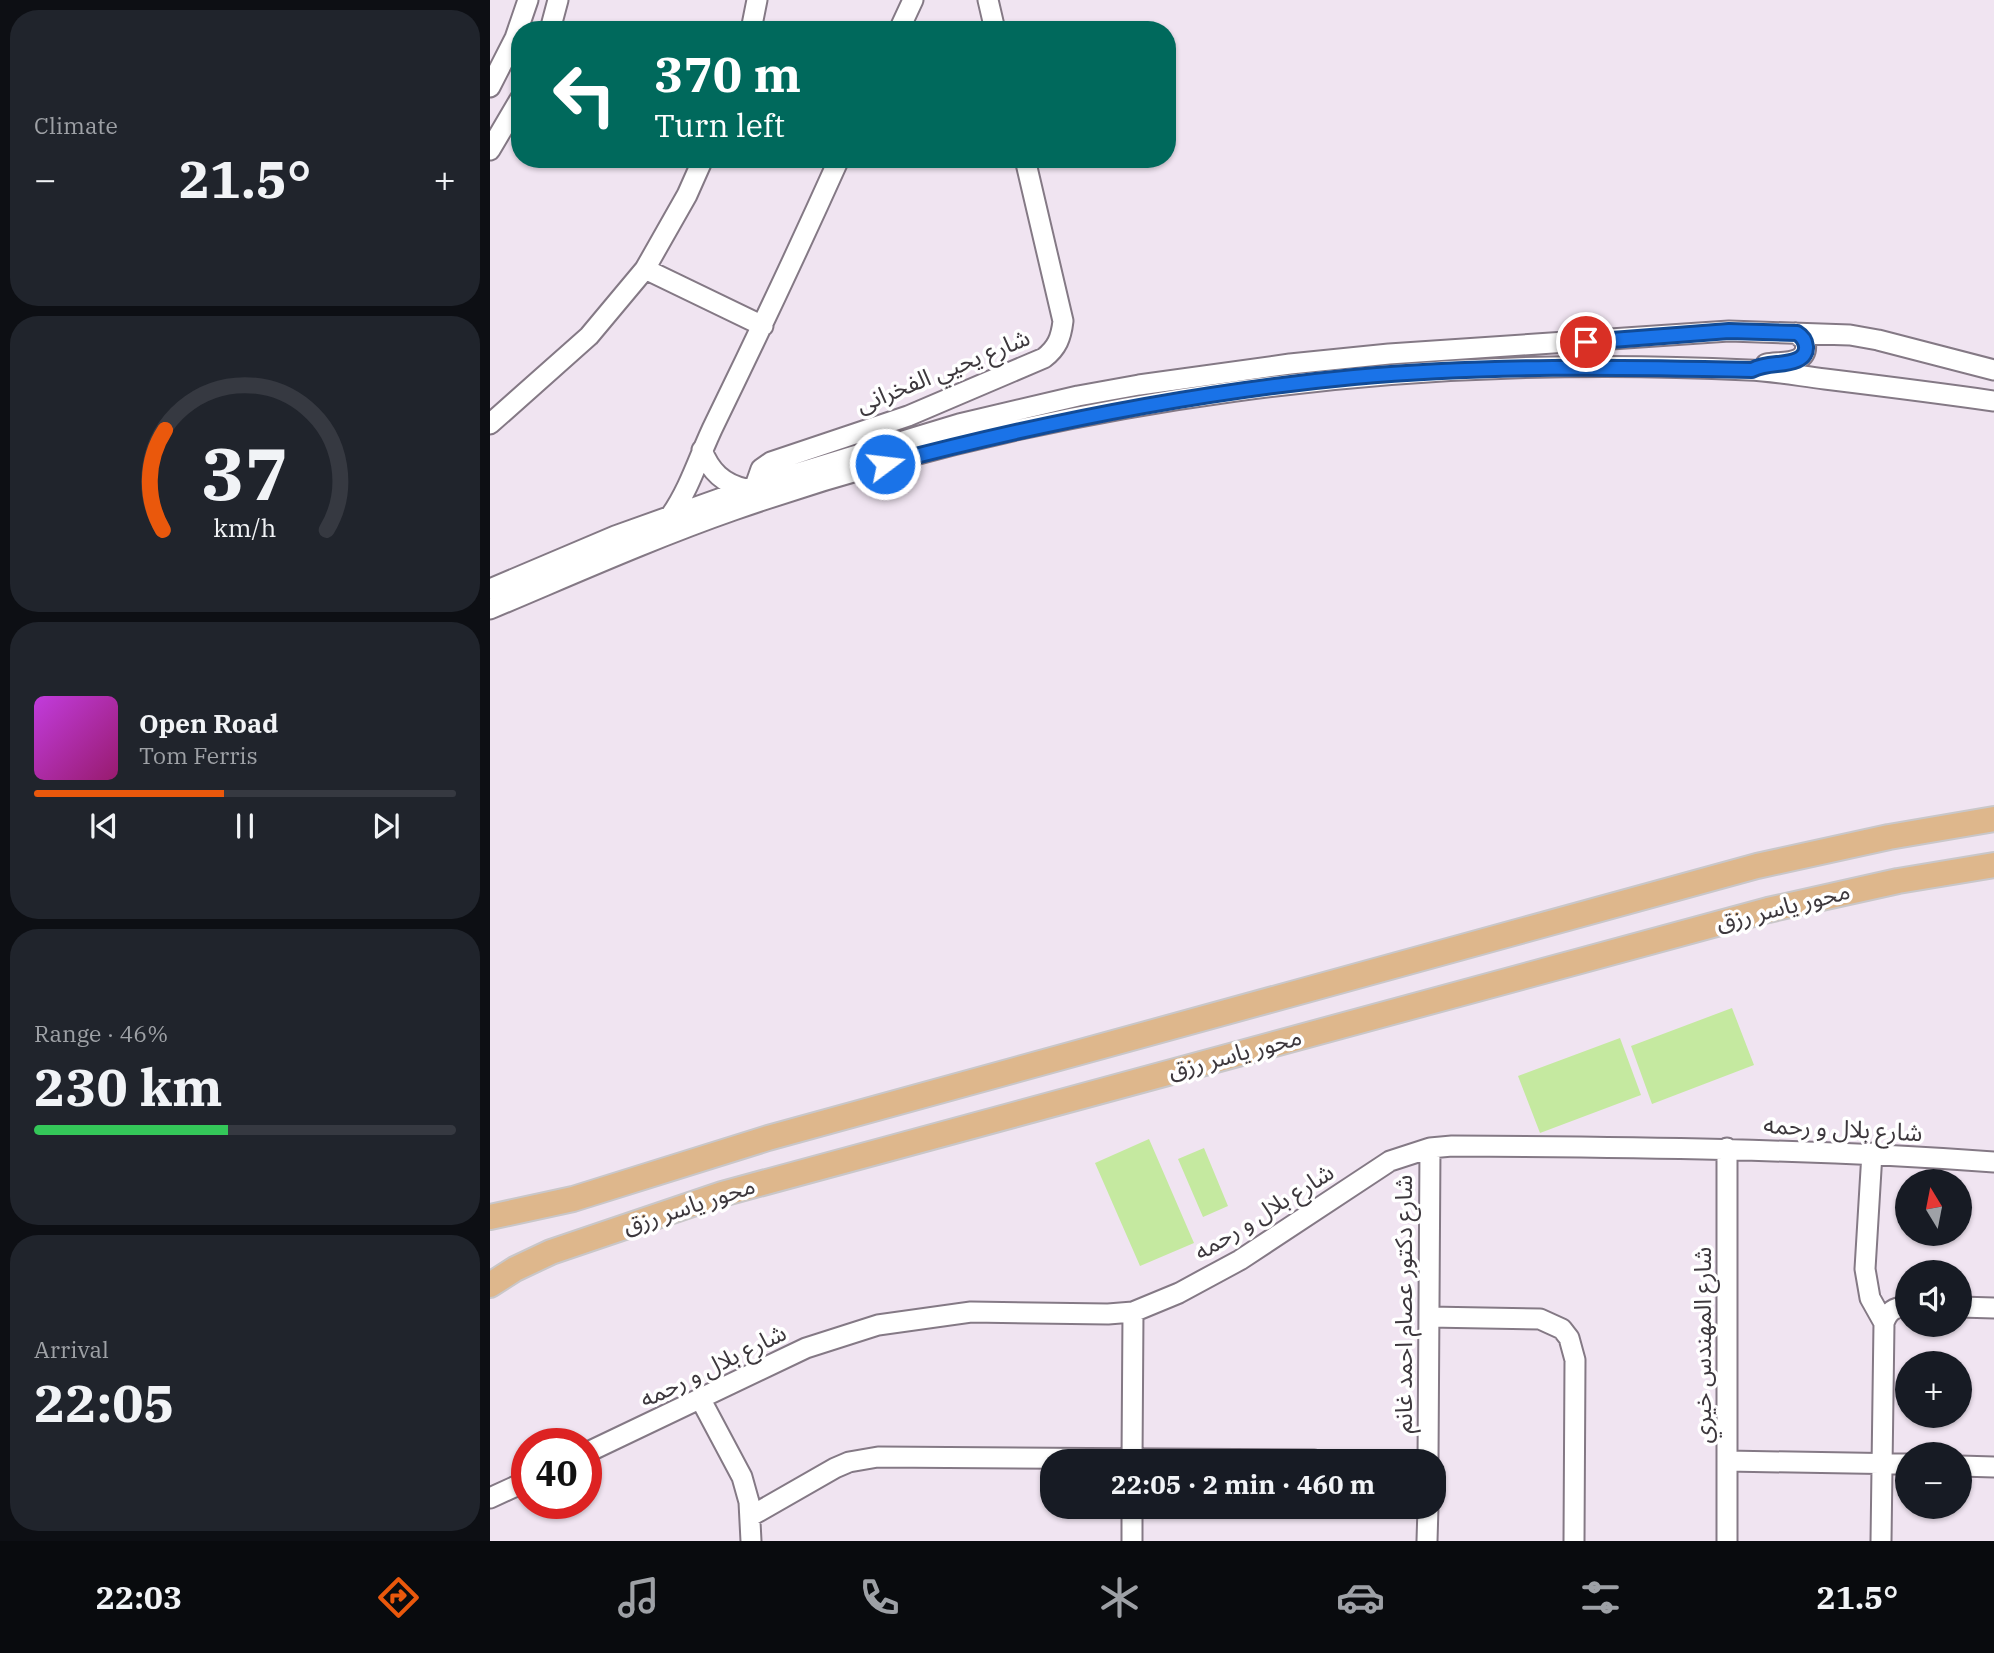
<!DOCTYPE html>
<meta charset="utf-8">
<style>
body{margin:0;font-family:"IBM Plex Serif","Noto Sans Arabic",serif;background:#20242c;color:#f1f3f6;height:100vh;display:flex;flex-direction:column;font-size:26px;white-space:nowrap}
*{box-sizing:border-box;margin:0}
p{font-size:23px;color:#9ea1a6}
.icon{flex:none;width:38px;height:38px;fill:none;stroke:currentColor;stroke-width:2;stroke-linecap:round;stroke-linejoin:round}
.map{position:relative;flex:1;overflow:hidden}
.side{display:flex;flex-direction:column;gap:10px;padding:10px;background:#0d0f14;width:490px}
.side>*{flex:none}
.hud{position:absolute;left:21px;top:21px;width:665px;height:147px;border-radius:28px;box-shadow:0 2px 5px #0004;background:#00695c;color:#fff;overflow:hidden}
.needle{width:46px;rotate:350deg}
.fabs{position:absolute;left:1405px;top:1169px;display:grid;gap:14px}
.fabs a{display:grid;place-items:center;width:77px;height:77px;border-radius:50%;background:#171b24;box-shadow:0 2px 5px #0004;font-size:35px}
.speed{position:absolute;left:21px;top:1428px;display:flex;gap:14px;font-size:35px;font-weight:700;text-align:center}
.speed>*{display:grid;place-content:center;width:91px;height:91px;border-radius:50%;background:#171b24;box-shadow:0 2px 5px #0004;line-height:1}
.speed .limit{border:10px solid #d22;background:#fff;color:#111}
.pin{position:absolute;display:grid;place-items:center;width:60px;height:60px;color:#fff;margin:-30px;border:4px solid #fff;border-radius:50%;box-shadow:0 2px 7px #0007}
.me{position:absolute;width:77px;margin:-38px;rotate:75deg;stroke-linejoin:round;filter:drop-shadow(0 0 5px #0008)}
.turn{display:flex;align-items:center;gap:24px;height:147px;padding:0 28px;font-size:32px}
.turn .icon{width:91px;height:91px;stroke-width:2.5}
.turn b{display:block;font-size:49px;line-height:60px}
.big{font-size:52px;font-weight:700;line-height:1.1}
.side .card{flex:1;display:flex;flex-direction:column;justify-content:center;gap:10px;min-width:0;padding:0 24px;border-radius:28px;background:#20242c}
.side .dial{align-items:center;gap:0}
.dial svg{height:182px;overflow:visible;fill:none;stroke:#363941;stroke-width:7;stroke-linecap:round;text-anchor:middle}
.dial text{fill:#f1f3f6;stroke:none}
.song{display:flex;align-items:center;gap:21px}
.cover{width:84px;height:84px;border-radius:10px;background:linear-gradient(135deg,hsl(290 70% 55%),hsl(320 70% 35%))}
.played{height:7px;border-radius:4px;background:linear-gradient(90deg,#ea580c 45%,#363941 45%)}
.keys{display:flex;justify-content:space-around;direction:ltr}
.heat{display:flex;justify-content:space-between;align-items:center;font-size:38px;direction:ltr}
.charge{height:10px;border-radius:5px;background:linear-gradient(90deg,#34c759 46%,#363941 0)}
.trip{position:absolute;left:550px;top:1449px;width:406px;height:70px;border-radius:28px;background:#171b24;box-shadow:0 2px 5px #0004;font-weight:700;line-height:70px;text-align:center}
.tabs{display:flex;height:112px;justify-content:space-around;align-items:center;background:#090b0e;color:#9ea1a6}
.tabs .icon{width:49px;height:49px}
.tabs .selected{color:#ea580c}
.tabs b{font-size:32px;color:#f1f3f6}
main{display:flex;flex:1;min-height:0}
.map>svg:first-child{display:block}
.garden{fill:#c5e9a0}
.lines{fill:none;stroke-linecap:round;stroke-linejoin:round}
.minor-casing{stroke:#847985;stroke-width:23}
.major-casing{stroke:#c9c7c9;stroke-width:28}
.minor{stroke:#fff;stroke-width:19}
.major{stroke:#deb78c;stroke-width:24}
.route-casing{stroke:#114b97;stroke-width:18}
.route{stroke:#1a73e8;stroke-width:12}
.labels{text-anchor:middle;stroke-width:7;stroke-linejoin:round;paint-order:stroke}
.street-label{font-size:24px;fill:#3d383d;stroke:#fff}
</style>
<main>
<section class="side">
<div class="card"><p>Climate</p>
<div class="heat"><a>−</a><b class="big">21.5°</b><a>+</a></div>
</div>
<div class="card dial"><svg viewBox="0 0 100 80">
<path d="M14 69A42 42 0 1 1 86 69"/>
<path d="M14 69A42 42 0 0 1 15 25" stroke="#ea580c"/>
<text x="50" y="56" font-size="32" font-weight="700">37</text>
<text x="50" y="72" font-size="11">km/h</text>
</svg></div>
<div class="card">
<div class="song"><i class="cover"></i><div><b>Open Road</b><p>Tom Ferris</p></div></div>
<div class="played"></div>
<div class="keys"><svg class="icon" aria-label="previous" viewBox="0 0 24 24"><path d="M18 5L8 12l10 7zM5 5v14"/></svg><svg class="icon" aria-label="pause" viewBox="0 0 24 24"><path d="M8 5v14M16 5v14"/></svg><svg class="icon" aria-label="next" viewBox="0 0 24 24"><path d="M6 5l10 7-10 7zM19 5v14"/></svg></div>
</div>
<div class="card"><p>Range · 46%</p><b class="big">230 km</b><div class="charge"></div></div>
<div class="card"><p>Arrival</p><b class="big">22:05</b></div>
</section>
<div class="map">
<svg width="1504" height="1541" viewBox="0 0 1504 1541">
<rect width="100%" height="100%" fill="#f0e4f1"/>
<!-- garden -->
<path class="garden" d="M 1242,1008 L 1264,1065 L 1162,1104 L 1141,1046 Z
M 1130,1038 L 1151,1095 L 1050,1133 L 1028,1076 Z
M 659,1139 L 704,1243 L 650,1266 L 605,1163 Z
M 714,1148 L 738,1206 L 713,1217 L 688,1159 Z"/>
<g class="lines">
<defs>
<path id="minor" d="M 498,0 L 505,30
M 60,30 L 68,0
M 261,30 L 267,0
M 409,30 L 423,0
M 0,87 L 25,38 L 38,0
M 0,150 L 30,99
M 155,269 L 273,326
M 1276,364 C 1292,361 1320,366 1315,341 L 1306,333
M 0,424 L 99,336 L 155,269 L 197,195 L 213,159
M 212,450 C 220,471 233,484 256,489
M 265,486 L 271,469 L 281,462 L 418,416 L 554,358 C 567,348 571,338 573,321 L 535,159
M 181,515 C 201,486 210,453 225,423 C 268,335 309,248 349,159
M 0,589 L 125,536 L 265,486 L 469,424 L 588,396 L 649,385 L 800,364 L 899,354 L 1239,331 L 1360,335 L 1388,340 L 1504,370
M 0,609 C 81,575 161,539 244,510 C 569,397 915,353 1258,370 C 1284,371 1310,376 1335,379 C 1392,386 1448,393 1504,401
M 1382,1153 L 1375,1269 L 1380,1298 L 1394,1323
M 1470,1307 L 1504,1308
M 939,1317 L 1050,1319 L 1072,1329 L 1079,1338 L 1085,1360 L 1084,1541
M 211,1400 L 252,1477 L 259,1502 L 261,1541
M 96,1453 L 316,1348 L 388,1325 L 481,1312 L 618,1314 L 643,1312 L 689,1293 L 750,1260 L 900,1161 L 940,1148 L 962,1146 C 1143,1147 1323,1149 1504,1162
M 642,1461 L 643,1312
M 938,1461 L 940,1148
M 1237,1461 L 1418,1464
M 1470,1466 L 1504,1467
M 0,1498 L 37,1481
M 261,1516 L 345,1468 L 359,1462 L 388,1457 L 824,1460
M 642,1541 L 642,1507
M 937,1541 L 938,1507
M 1237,1541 L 1237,1148
M 1391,1541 L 1394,1323 C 1398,1311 1405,1306 1418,1307"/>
<path id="major" d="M 0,1217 L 83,1199 L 278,1138 L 1267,866 L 1399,837 L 1504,819
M 0,1285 L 25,1269 L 61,1252 L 232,1194 L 1278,910 L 1408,881 L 1504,865"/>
</defs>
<!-- minor casing -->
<use href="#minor" class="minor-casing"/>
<!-- major casing -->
<use href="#major" class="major-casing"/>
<!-- minor -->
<use href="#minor" class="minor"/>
<!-- major -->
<use href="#major" class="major"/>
</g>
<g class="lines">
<defs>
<path id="route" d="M 395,464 C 550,423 705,392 864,377 C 997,365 1129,367 1262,370 C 1278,362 1293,366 1307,360 C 1321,354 1317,339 1307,333 L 1239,331 L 1096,342"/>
</defs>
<!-- route casing -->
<use href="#route" class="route-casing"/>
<!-- route -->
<use href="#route" class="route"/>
</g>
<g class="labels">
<!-- street labels -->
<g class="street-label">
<text transform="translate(453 371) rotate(-22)" y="8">شارع يحيي الفخرانى</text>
<text transform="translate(1293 907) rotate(-14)" y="8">محور ياسر رزق</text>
<text transform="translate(745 1054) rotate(-15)" y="8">محور ياسر رزق</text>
<text transform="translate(1353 1129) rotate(3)" y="8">شارع بلال و رحمه</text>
<text transform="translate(199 1206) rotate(-18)" y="8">محور ياسر رزق</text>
<text transform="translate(774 1212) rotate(-32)" y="8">شارع بلال و رحمه</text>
<text transform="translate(914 1304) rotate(-90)" y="8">شارع دكتور عصام احمد غانم</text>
<text transform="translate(1213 1345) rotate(-90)" y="8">شارع المهندس خيري</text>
<text transform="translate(223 1366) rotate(-26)" y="8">شارع بلال و رحمه</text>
</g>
</g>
</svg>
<div class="fabs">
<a><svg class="needle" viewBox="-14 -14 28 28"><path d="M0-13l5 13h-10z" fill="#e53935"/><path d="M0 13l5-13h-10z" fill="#9ea1a6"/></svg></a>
<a><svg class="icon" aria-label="sound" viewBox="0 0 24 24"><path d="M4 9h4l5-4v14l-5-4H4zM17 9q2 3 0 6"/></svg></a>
<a>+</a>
<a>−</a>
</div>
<div class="speed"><div class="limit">40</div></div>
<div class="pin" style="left:1096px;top:342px;background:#d93025"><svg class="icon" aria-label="arrive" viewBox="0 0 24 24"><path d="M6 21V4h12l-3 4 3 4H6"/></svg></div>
<svg class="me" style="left:395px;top:464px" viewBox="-20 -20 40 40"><circle r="17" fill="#1a73e8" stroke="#fff" stroke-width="3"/><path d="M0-11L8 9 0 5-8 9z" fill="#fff"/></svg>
<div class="trip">22:05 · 2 min · 460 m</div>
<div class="hud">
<div class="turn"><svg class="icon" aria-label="left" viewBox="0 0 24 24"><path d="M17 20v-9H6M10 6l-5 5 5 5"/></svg><div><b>370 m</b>Turn left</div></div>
</div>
</div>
</main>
<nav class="tabs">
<b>22:03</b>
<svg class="icon selected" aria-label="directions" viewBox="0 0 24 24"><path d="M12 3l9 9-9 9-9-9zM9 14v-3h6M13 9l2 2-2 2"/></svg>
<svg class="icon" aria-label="music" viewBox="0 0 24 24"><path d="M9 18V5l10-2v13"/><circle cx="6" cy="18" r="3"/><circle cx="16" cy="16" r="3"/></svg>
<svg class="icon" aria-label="phone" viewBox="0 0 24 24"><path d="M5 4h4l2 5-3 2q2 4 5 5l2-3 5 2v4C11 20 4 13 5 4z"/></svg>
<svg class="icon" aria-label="climate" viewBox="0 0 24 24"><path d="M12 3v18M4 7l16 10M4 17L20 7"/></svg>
<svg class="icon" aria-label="car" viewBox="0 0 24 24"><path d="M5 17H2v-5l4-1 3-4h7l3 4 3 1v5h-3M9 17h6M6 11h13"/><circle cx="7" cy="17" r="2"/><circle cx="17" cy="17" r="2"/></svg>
<svg class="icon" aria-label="filters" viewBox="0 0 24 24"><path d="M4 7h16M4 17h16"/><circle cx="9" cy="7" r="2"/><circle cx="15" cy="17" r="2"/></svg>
<b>21.5°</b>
</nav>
